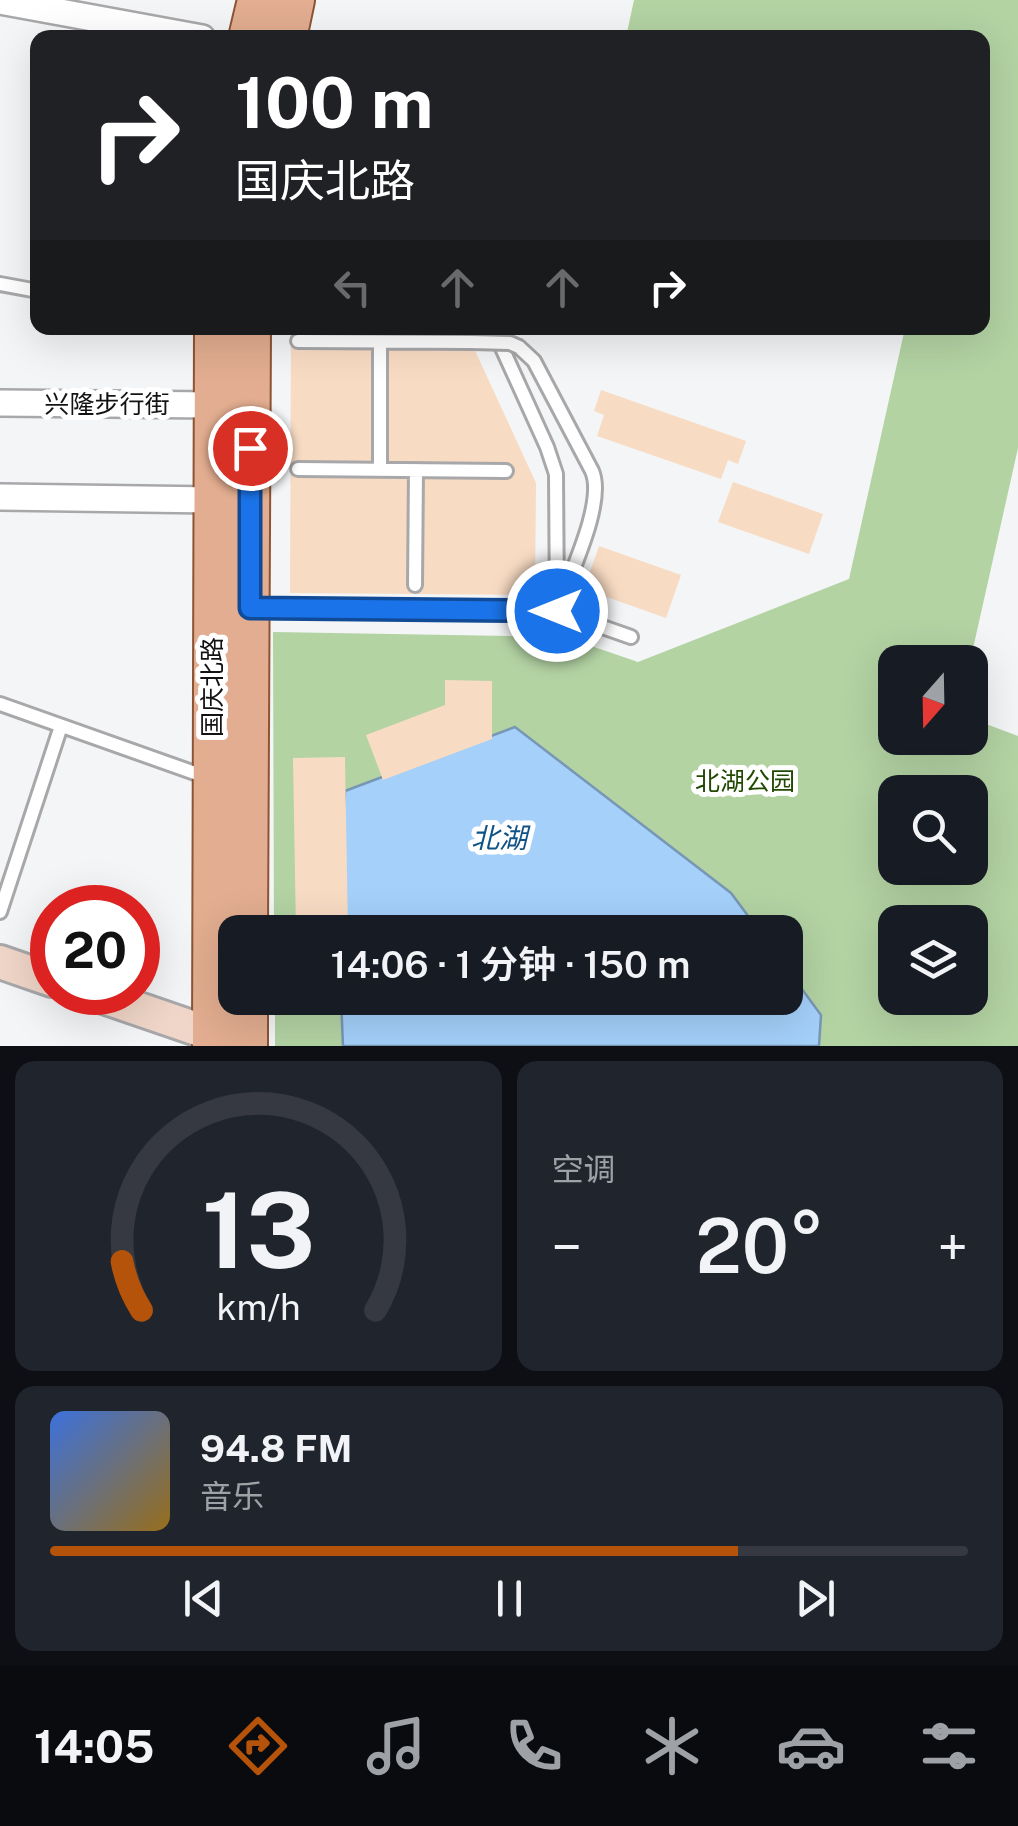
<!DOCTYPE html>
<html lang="zh">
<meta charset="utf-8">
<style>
body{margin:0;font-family:"Public Sans","Noto Sans SC",sans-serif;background:#20242c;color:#f1f3f6;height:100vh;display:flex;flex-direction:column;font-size:38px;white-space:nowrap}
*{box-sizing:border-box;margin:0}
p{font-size:32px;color:#9ea1a6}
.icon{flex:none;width:55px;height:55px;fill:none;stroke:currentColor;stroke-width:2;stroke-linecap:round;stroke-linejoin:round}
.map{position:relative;height:1046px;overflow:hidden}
.sheet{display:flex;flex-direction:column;gap:15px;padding:15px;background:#0d0f14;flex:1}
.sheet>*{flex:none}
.banner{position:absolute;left:30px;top:30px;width:960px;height:305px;border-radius:20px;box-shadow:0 10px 40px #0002;background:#202124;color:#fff;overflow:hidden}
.needle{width:65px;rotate:200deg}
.buttons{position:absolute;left:878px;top:645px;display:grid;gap:20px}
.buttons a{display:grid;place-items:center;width:110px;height:110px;border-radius:20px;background:#171b24;box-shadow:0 10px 40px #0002;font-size:50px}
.speed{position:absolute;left:30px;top:885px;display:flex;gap:20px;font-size:50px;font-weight:700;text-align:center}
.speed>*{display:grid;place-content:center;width:130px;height:130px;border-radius:50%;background:#171b24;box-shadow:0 10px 40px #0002;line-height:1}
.speed .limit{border:15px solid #d22;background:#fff;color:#111}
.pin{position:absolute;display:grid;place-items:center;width:85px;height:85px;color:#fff;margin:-42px;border:5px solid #fff;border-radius:50%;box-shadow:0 2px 10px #0007}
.me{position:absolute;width:110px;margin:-55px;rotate:270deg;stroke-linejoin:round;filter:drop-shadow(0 0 8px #0008)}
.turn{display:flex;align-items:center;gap:35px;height:210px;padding:0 40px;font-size:45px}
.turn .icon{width:130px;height:130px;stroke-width:2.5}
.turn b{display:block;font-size:70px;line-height:85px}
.lanes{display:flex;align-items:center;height:95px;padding:0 40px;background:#0003;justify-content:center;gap:50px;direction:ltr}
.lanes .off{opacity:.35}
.big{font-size:75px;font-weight:600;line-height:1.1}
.sheet .widget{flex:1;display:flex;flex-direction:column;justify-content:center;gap:15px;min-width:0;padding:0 35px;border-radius:20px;background:#20242c}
.sheet .dial{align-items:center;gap:0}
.dial svg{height:260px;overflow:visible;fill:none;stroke:#363941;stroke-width:7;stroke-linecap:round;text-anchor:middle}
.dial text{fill:#f1f3f6;stroke:none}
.song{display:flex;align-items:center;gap:30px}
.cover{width:120px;height:120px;border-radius:15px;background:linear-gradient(135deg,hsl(220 70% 55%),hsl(40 70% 35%))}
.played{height:10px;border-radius:5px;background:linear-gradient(90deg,#b45309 75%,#363941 75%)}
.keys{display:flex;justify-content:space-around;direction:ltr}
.heat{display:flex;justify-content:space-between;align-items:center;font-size:55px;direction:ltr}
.sheet .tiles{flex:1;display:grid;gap:15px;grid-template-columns:1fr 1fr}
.widget:last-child{grid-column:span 2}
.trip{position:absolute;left:218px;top:915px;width:585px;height:100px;border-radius:20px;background:#171b24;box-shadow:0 10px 40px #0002;font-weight:600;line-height:100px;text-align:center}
.tabs{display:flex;height:160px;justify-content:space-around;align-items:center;background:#090b0e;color:#9ea1a6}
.tabs .icon{width:70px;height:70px}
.tabs .current{color:#b45309}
.tabs b{font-size:45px;color:#f1f3f6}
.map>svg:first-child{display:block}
.green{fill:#b3d3a3;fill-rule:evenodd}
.water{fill:#a4d0fa;stroke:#7897b5;stroke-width:2.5}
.building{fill:#f8dbc3}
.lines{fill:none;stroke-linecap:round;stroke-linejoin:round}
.lane-casing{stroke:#a8a8aa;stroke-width:18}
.street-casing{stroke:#a8a8aa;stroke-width:30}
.secondary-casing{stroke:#a8a8aa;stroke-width:38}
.primary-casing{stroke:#8c5434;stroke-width:42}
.lane{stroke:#fff;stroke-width:12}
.street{stroke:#fff;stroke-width:25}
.secondary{stroke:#f0d6c8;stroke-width:32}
.primary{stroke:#e2ad90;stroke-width:38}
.lane-bridge-casing{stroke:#a8a8aa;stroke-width:18;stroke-linecap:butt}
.lane-bridge{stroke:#fff;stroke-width:12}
.route-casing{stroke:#114b97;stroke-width:25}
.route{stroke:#1a73e8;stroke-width:18}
.labels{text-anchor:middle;stroke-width:10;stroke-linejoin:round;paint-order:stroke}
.street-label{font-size:25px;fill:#121213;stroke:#fff}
.park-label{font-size:25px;fill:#224903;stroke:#fff}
.water-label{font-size:28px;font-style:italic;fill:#105386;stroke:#fff}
</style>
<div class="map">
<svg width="1018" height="1046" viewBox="0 0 1018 1046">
<rect width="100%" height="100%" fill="#f4f5f6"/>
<!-- green -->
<path class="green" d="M 634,0 L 1018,0 L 1018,448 L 970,662 L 895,662 L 895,738 L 970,738 L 970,718 L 1018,736 L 1018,1046 L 275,1046 L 275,998 L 785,998 L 785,932 L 274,932 L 273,632 L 565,637 L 638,662 L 849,579 L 905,328 L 982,328 L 982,38 L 626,37 ZM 895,792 L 970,792 L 970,868 L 895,868 ZM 895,922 L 970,922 L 970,998 L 895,998 Z"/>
<!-- water -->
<path class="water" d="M 515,727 L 731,893 L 760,932 L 339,932 L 345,791 Z
M 785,966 L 821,1015 L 819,1046 L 343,1046 L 341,998 L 785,998 Z"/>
<!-- building -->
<path class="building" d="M 291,328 L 465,329 L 536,483 L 535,595 L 290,593 Z
M 601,390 L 746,441 L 738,464 L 728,460 L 721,479 L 597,436 L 604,415 L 594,411 Z
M 733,482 L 823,514 L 809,554 L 718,522 Z
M 599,546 L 681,575 L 666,618 L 584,589 Z
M 445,680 L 492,681 L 492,739 L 383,780 L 366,735 L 445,705 Z
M 345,757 L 348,931 L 296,932 L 293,758 Z"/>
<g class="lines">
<defs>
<path id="lane" d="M 0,284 L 38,291
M 298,341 L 472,342
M 519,347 L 534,361 L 592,471 C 606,503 568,578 557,611 L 631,637
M 298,469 L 506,471
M 380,470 L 380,342
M 415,585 L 416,470
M 252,608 L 557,611 L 556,474 L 547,447 L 493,328
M 0,704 L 209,778
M 0,912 L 61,726"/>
<path id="street" d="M 0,1 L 202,38
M 0,403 L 213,405
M 0,497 L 213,500"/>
<path id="secondary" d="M 0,962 L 52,980
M 89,992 L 232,1041"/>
<path id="primary" d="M 248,38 L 257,0
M 287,38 L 295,0
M 248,932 L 251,328
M 212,1046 L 214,328
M 248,1046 L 248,998"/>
</defs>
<!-- lane casing -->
<use href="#lane" class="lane-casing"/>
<!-- street casing -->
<use href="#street" class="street-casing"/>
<!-- secondary casing -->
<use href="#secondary" class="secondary-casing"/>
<!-- primary casing -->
<use href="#primary" class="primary-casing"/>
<!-- lane -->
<use href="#lane" class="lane"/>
<!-- street -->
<use href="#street" class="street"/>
<!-- secondary -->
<use href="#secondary" class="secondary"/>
<!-- primary -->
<use href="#primary" class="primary"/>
<defs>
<path id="lane-bridge" d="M 472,342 L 510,343 L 519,347"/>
</defs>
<!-- lane-bridge casing -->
<use href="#lane-bridge" class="lane-bridge-casing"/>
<!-- lane-bridge -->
<use href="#lane-bridge" class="lane-bridge"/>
</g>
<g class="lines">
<defs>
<path id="route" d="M 250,448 L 250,608 L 557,611"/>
</defs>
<!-- route casing -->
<use href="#route" class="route-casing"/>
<!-- route -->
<use href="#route" class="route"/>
</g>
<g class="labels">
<!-- street labels -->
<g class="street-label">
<text x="107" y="413">兴隆步行街</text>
<text transform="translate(212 687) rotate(-90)" y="9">国庆北路</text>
</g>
<!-- park labels -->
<g class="park-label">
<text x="745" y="790">北湖公园</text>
</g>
<!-- water labels -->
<g class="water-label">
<text x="499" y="848">北湖</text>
</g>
</g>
</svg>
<div class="buttons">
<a><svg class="needle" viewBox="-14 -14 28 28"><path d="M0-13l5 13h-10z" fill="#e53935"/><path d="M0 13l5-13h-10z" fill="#9ea1a6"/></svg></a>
<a><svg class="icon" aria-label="search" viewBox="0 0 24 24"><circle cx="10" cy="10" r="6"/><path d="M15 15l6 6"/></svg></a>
<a><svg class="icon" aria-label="layers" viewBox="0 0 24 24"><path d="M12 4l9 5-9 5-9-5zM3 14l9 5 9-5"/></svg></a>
</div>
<div class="speed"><div class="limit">20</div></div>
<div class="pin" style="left:250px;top:448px;background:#d93025"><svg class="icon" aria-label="arrive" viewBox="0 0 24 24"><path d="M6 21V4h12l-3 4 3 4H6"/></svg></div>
<svg class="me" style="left:557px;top:611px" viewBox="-20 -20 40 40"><circle r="17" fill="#1a73e8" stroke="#fff" stroke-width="3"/><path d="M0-11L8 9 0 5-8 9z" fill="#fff"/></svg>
<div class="trip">14:06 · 1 分钟 · 150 m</div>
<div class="banner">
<div class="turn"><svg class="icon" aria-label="right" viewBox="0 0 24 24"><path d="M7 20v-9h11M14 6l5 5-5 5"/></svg><div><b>100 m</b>国庆北路</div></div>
<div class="lanes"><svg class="icon off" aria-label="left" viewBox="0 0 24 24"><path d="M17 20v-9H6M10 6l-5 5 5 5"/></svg><svg class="icon off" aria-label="ahead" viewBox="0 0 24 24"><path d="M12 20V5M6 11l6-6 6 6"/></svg><svg class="icon off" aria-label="ahead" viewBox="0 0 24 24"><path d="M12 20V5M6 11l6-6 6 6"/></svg><svg class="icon" aria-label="right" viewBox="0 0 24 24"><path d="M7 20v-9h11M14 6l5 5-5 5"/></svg></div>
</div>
</div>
<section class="sheet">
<div class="tiles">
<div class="widget dial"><svg viewBox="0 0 100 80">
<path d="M14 69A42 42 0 1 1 86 69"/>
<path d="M14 69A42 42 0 0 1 8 54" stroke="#b45309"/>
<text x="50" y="56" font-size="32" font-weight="700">13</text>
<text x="50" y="72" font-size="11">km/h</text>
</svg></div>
<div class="widget"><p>空调</p>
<div class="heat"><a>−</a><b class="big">20°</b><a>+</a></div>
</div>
<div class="widget">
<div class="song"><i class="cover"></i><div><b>94.8 FM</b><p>音乐</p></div></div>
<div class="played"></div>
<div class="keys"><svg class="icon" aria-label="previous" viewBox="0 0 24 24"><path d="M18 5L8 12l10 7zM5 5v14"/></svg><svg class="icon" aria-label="pause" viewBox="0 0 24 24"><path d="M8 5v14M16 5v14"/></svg><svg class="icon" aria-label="next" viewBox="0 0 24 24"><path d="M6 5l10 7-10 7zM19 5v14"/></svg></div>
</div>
</div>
</section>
<nav class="tabs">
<b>14:05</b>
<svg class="icon current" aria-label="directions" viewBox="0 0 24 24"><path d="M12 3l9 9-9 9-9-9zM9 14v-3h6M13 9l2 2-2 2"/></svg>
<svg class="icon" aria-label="music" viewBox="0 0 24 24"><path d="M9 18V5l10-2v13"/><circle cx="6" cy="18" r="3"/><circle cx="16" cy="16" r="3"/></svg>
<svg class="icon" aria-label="phone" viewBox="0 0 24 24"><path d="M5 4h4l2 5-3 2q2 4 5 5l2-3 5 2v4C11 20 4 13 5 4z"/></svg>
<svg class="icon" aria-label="climate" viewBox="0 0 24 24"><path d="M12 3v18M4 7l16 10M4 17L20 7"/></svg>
<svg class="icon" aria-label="car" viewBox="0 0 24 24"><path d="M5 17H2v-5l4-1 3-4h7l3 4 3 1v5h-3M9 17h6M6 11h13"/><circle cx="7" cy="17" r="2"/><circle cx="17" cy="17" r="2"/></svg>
<svg class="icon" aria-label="filters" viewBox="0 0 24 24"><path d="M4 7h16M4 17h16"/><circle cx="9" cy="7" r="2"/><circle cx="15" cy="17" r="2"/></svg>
</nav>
